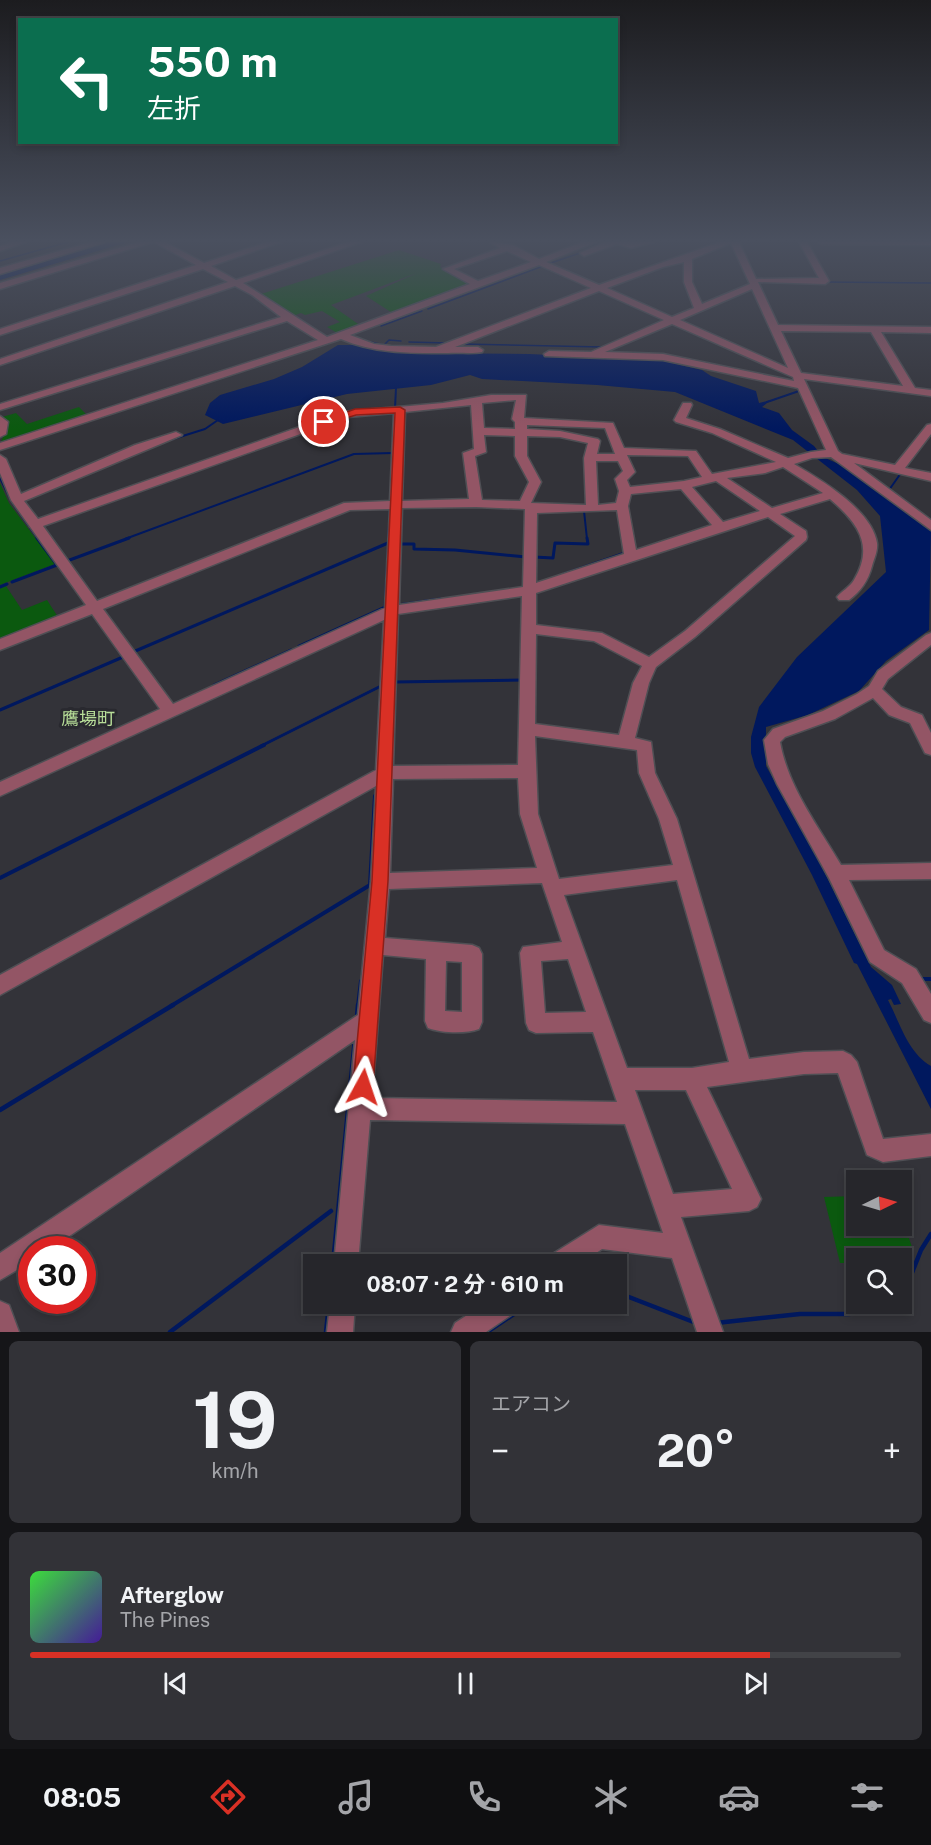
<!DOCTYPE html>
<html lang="ja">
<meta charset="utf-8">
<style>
body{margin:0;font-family:"Public Sans","Noto Sans JP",sans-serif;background:#323237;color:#f1f3f6;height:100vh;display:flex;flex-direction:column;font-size:22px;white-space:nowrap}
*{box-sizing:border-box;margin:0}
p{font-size:20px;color:#a4a5a9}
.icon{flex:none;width:33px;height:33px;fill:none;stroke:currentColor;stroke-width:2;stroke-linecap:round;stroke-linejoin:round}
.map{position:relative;height:1332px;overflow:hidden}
.side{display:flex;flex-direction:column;gap:9px;padding:9px;background:#151518;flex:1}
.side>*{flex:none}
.top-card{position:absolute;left:18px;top:18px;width:600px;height:126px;border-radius:0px;box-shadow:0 3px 9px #0003,0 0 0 2px #424347;background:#0b6e4f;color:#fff;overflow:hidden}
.needle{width:39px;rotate:85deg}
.fabs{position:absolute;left:846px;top:1170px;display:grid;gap:12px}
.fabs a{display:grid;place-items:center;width:66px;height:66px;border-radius:0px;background:#26262b;box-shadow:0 3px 9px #0003,0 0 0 2px #424347;font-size:30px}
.speed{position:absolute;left:18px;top:1236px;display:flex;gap:12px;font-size:30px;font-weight:700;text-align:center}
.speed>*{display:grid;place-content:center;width:78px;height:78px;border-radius:50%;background:#26262b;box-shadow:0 3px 9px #0003,0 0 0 2px #424347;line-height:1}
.speed .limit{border:9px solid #d22;background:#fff;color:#111}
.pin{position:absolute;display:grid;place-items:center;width:51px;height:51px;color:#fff;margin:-26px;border:3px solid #fff;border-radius:50%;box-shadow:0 2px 6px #0007}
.me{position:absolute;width:66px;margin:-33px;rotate:5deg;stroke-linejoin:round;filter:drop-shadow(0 0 4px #0008)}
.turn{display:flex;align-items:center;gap:21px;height:126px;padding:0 30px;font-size:27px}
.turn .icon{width:78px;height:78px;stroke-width:2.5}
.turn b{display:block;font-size:42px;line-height:51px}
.big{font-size:45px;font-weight:700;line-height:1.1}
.side .tile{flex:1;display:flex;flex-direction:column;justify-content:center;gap:9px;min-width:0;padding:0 21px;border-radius:9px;background:#323237}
.side .dial{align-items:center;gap:0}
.dial b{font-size:78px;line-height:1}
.song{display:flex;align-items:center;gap:18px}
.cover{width:72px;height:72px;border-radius:9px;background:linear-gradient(135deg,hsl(120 70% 55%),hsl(260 70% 35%))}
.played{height:6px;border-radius:3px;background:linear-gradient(90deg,#d93025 85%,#424347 85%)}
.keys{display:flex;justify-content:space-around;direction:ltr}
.heat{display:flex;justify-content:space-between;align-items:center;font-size:33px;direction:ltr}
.side .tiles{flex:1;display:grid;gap:9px;grid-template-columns:1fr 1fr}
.tile:last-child{grid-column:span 2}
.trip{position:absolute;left:303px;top:1254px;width:324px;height:60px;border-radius:0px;background:#26262b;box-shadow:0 3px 9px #0003,0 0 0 2px #424347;font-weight:700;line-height:60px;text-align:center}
.dock{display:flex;height:96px;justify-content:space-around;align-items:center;background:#0f0f11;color:#a4a5a9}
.dock .icon{width:42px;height:42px}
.dock .selected{color:#d93025}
.dock b{font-size:27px;color:#f1f3f6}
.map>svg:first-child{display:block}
.green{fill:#0b590f}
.water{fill:#00185e}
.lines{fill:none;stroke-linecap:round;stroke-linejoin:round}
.stream-far4{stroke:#00185e;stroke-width:1.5}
.stream-far3{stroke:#00185e;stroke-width:2}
.stream-far2{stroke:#00185e;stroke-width:3}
.stream-far1{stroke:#00185e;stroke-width:4}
.stream{stroke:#00185e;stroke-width:4.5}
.minor-casing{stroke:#4f4f54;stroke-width:3}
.minor{fill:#935565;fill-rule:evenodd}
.route{fill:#d93025;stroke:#8d1f18;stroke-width:1.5}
.labels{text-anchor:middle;stroke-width:6;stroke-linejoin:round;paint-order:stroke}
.quarter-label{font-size:18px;fill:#b7dd98;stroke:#29292f}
</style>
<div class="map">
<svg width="931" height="1332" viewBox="0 0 931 1332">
<rect width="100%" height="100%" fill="#333339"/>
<!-- green -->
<path class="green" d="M 399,250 L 441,264 L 440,267 L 474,284 L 394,314 L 366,296 L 417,273 L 331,305 L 361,326 L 339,334 L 327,327 L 340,322 L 322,311 L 305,315 L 301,313 L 290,317 L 261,294 Z
M 79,407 L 89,417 L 6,443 L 1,442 L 8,425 L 2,417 L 16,413 L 27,424 Z
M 0,483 L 9,503 L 55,564 L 0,585 Z
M 6,586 L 22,610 L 47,600 L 58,617 L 0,640 L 0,588 Z
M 856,1196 L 856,1226 L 902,1226 L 902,1218 L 913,1250 L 901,1258 L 856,1258 L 856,1263 L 840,1263 L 824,1197 Z"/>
<!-- water -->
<path class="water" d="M 106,242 L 128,242 L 0,280 L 0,273 Z
M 338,345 L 355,345 L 399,353 L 529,354 L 659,360 L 702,370 L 711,376 L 756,391 L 759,403 L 771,400 L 762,407 L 779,413 L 792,430 L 814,446 L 823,457 L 841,465 L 931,531 L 929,630 L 886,661 L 859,691 L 808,715 L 766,727 L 766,766 L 815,853 L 871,967 L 892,985 L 901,1004 L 894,1005 L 891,999 L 888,1000 C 900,1023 908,1053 931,1066 L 931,1109 L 857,964 L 854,963 L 812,875 L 755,767 L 751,753 L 751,737 L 759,707 L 797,657 L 886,572 L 880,516 L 857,490 L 793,440 L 675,392 L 597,385 L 482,379 L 470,375 L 431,385 L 347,394 L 223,424 L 205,415 L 210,403 L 220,395 L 274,379 L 302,367 Z"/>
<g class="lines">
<!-- stream-far4 -->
<path class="stream-far4" d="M 739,243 L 756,279
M 0,261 L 68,242
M 551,263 L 583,252
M 825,282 L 931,283
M 428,309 L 543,266
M 381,326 L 422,311
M 362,340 L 384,345 L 389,340 L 401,341
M 409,342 L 448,343
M 462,344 L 603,347"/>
<!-- stream-far3 -->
<path class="stream-far3" d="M 767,402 L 799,391
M 395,408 L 396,388
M 170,440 L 205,429 L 218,420
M 0,478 L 12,502 L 28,525
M 889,490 L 901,473
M 584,511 L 587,539
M 30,528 L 38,539
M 125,539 L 354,454 L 393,453
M 388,539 L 390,509"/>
<!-- stream-far2 -->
<path class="stream-far2" d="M 399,544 L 414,544 L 414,549 L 455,550 L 526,557
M 534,557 L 553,558 L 555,543 L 588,544 L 587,538
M 67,561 L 129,538
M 564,574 L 625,553
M 12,582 L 57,565 L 37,538
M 0,587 L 7,584
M 398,605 L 440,599
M 299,646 L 385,607 L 389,538
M 133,652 L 388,543
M 394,682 L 523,680
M 214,685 L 291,650
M 0,710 L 123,657
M 261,746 L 381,686"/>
<!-- stream-far1 -->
<path class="stream-far1" d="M 0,878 L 264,745
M 370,885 L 375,796
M 922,979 L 931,979
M 171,1006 L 370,885
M 358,1006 L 361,981"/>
<!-- stream -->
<path class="stream" d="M 357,1017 L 358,1005
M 0,1110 L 173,1005
M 333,1264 L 355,1038
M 616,1292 L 696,1323
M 902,1298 L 921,1250 L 931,1234
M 716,1323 L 800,1314 L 848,1314 L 896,1310 L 899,1304
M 170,1332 L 331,1211
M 326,1332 L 329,1304
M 487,1332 L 529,1304"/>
<defs>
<path id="minor" d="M 12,242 L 26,242 L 0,251 L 0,246 Z
M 91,242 L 105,242 L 0,274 L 0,268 Z
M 139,242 L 153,242 L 0,289 L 0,283 Z
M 154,242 L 165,242 L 204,263 L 267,242 L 281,242 L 211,266 L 236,280 L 348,242 L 361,242 L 243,283 L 327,337 L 470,284 L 443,269 L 500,248 L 490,242 L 513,245 L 539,259 L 583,242 L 596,242 L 546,262 L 599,285 L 720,242 L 739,242 L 756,279 L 819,278 L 799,242 L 807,242 L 829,281 L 825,284 L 758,282 L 778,325 L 931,327 L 931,333 L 881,332 L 915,388 L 931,390 L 931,396 L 804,379 L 838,451 L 842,454 L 895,465 L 927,425 L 931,424 L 931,434 L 905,468 L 931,473 L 931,481 L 854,463 L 931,520 L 931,530 L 831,457 L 812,458 L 794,464 C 820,479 872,510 877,543 C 878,551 874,559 872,566 C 868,581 861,591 849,600 L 839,600 L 837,597 C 842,591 850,587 854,580 C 875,545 857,522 830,499 L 780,514 L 806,531 L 807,537 L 806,540 L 695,637 L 656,667 L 649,683 L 635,738 L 651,742 L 655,773 L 677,819 L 749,1059 L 804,1052 L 843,1051 L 851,1055 L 857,1062 L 883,1139 L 931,1134 L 931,1156 L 883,1162 L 867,1155 L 838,1073 L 804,1074 L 707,1087 L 761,1199 L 757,1207 L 749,1211 L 681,1217 L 723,1332 L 697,1332 L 672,1258 L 602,1249 L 580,1264 L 548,1264 L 551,1255 L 599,1225 L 663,1233 L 625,1124 L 370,1120 L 358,1264 L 334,1264 L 355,1040 L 49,1250 L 32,1250 L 32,1261 L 0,1280 L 0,1253 L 358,1015 L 371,881 L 376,786 L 0,995 L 0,975 L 376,770 L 384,620 L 0,796 L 0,782 L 160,709 L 92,614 L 0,650 L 0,639 L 86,605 L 11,500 L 0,473 L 0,455 L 6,459 L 21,494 L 135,445 L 176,432 L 182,435 L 24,501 L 38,519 L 342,412 L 443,403 L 491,395 L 526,395 L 524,418 L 613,423 L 624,448 L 696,451 L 712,474 L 776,462 L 712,433 L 676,422 L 674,420 L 683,403 L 691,403 L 692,405 L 686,418 L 720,429 L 788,458 L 811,452 L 826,450 L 798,388 L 663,360 L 545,356 L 544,354 L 549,351 L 591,352 L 664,320 L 599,291 L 455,347 L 478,347 L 483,350 L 482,352 C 471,354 459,352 448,353 C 412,353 376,354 341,339 L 0,450 L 0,443 L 318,340 L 287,321 L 0,410 L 0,404 L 281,317 L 252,295 L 235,286 L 0,365 L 0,359 L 228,282 L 203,269 L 0,335 L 0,329 L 196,265 ZM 731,243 L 750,284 L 702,304 L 692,282 L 692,259 ZM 507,251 L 531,262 L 478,281 L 454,269 ZM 684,262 L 684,282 L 694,308 L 672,317 L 607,288 L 663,267 ZM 539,265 L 591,288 L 436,347 L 391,346 L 374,344 L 350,335 ZM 752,289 L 788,368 L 680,320 ZM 672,324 L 793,377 L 794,381 L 663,354 L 605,352 ZM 781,331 L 871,332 L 903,386 L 801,373 ZM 516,400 L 512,419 L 515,422 L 515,429 L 484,428 L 482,403 ZM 471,405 L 474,449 L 463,453 L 469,499 L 402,501 L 405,412 ZM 394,413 L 390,501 L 344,503 L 97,601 L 43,526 L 348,417 ZM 527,425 L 605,428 L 615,454 L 597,454 L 600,441 L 598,439 L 560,431 L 527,429 ZM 484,435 L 515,436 L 515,456 L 529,482 L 520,501 L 482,500 L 475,456 L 486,452 ZM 527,436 L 560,437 L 588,443 L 584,458 L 586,505 L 531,503 L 541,482 L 527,456 ZM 627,455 L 688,456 L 702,477 L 684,481 L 630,487 L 627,480 L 635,472 ZM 596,461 L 618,461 L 623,471 L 615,479 L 619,491 L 616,503 L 598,505 ZM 783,467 L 823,493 L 772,508 L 727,478 L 765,473 ZM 716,481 L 760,511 L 723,522 L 692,487 ZM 681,489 L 712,525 L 636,550 L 628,506 L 631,494 ZM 476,507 L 525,509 L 523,587 L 399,605 L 402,508 ZM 390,509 L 385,608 L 173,704 L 103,609 L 350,510 ZM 617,510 L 624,554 L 536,583 L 537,513 ZM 768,517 L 795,536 L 685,631 L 649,657 L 602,633 L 536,625 L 536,593 ZM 522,596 L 518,765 L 393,766 L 398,614 ZM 536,634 L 594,641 L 642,666 L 633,683 L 619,735 L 535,724 ZM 535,736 L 637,750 L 639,773 L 659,819 L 673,865 L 559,879 L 538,814 ZM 518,778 L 520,814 L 537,868 L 390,873 L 393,779 ZM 677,880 L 729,1062 L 692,1068 L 627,1068 L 564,895 ZM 542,883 L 562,942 L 523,947 L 520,953 L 526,1023 L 529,1030 L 536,1033 L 593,1032 L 617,1102 L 372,1098 L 383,955 L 426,959 L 425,1021 L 428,1028 C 441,1033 466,1034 479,1029 L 482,1022 L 482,954 L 479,948 L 472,945 L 385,938 L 389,889 ZM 568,959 L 586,1012 L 545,1013 L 541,961 ZM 446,961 L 462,962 L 462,1012 L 445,1011 ZM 635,1090 L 686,1090 L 732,1189 L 673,1194 Z
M 605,242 L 654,242 L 631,248 L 617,244 L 584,256 L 580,253 Z
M 818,242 L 931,242 L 931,245 L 822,244 Z
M 0,416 L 8,422 L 6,434 L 0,437 Z
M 931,633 L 931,645 L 888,679 L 882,689 L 901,707 L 922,715 L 931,733 L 931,755 L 925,753 L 910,723 L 889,715 L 873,698 L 835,719 L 785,737 L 780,742 C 788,787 818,826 841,865 L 931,863 L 931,879 L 849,880 L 884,950 L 916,969 L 931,994 L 931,1023 L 924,1020 L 902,983 L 870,962 L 829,878 L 777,784 L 768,764 L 764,740 L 773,729 L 823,711 L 857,694 L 869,686 L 878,671 L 926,635 Z
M 0,1301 L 9,1305 L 19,1332 L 0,1332 Z
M 330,1304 L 355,1304 L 353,1332 L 327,1332 Z
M 484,1304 L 518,1304 L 514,1313 L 486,1332 L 451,1332 L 455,1323 Z"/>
</defs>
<!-- minor casing -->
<use href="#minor" class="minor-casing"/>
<!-- minor -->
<use href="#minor" class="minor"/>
</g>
<!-- sky -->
<linearGradient id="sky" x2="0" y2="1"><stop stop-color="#1c1c1f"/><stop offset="0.56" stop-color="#4a505f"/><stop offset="1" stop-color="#4a505f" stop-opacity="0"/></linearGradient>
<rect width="931" height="429" fill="url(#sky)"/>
<!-- route -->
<path class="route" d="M 400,407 L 405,410 L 388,881 L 373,1087 L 370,1094 L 363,1096 L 356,1094 L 353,1087 L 372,881 L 395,413 L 356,415 L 324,425 L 319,422 L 355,409 Z"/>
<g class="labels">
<!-- quarter labels -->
<g class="quarter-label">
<text x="88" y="725">鷹場町</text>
</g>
</g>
</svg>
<div class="fabs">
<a><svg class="needle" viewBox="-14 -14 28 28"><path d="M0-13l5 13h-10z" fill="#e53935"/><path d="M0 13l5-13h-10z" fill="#a4a5a9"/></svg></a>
<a><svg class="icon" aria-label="search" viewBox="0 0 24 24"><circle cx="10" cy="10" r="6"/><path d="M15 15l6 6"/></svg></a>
</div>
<div class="speed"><div class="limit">30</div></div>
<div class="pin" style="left:324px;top:422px;background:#d93025"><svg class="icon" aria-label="arrive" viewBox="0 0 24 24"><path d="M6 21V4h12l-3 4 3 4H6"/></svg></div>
<svg class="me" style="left:363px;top:1087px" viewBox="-20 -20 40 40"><path d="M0-17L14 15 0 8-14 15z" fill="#d93025" stroke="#fff" stroke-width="4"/></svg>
<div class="trip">08:07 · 2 分 · 610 m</div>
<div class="top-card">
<div class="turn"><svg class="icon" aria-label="left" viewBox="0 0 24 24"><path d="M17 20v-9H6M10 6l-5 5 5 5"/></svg><div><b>550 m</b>左折</div></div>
</div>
</div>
<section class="side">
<div class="tiles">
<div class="tile dial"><b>19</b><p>km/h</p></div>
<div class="tile"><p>エアコン</p>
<div class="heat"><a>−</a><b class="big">20°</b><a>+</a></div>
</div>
<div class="tile">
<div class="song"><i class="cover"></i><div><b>Afterglow</b><p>The Pines</p></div></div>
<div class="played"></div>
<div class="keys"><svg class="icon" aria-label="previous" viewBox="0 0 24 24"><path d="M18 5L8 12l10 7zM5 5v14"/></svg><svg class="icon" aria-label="pause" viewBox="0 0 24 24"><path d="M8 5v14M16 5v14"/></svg><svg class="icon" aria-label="next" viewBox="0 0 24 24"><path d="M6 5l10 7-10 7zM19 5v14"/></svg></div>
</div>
</div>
</section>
<nav class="dock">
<b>08:05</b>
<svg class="icon selected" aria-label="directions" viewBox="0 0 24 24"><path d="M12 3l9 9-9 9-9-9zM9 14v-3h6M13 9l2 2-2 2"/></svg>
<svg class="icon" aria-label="music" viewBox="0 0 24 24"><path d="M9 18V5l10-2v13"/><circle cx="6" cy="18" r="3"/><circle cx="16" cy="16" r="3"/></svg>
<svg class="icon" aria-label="phone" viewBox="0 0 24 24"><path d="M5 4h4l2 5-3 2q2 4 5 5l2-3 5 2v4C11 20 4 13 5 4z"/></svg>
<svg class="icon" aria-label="climate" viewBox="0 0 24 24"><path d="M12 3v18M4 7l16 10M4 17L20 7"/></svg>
<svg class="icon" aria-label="car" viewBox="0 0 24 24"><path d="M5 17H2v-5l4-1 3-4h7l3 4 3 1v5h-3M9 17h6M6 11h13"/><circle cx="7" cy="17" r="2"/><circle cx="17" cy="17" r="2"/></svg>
<svg class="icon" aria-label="filters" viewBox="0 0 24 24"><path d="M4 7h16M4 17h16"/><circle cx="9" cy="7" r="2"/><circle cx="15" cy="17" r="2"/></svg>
</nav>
